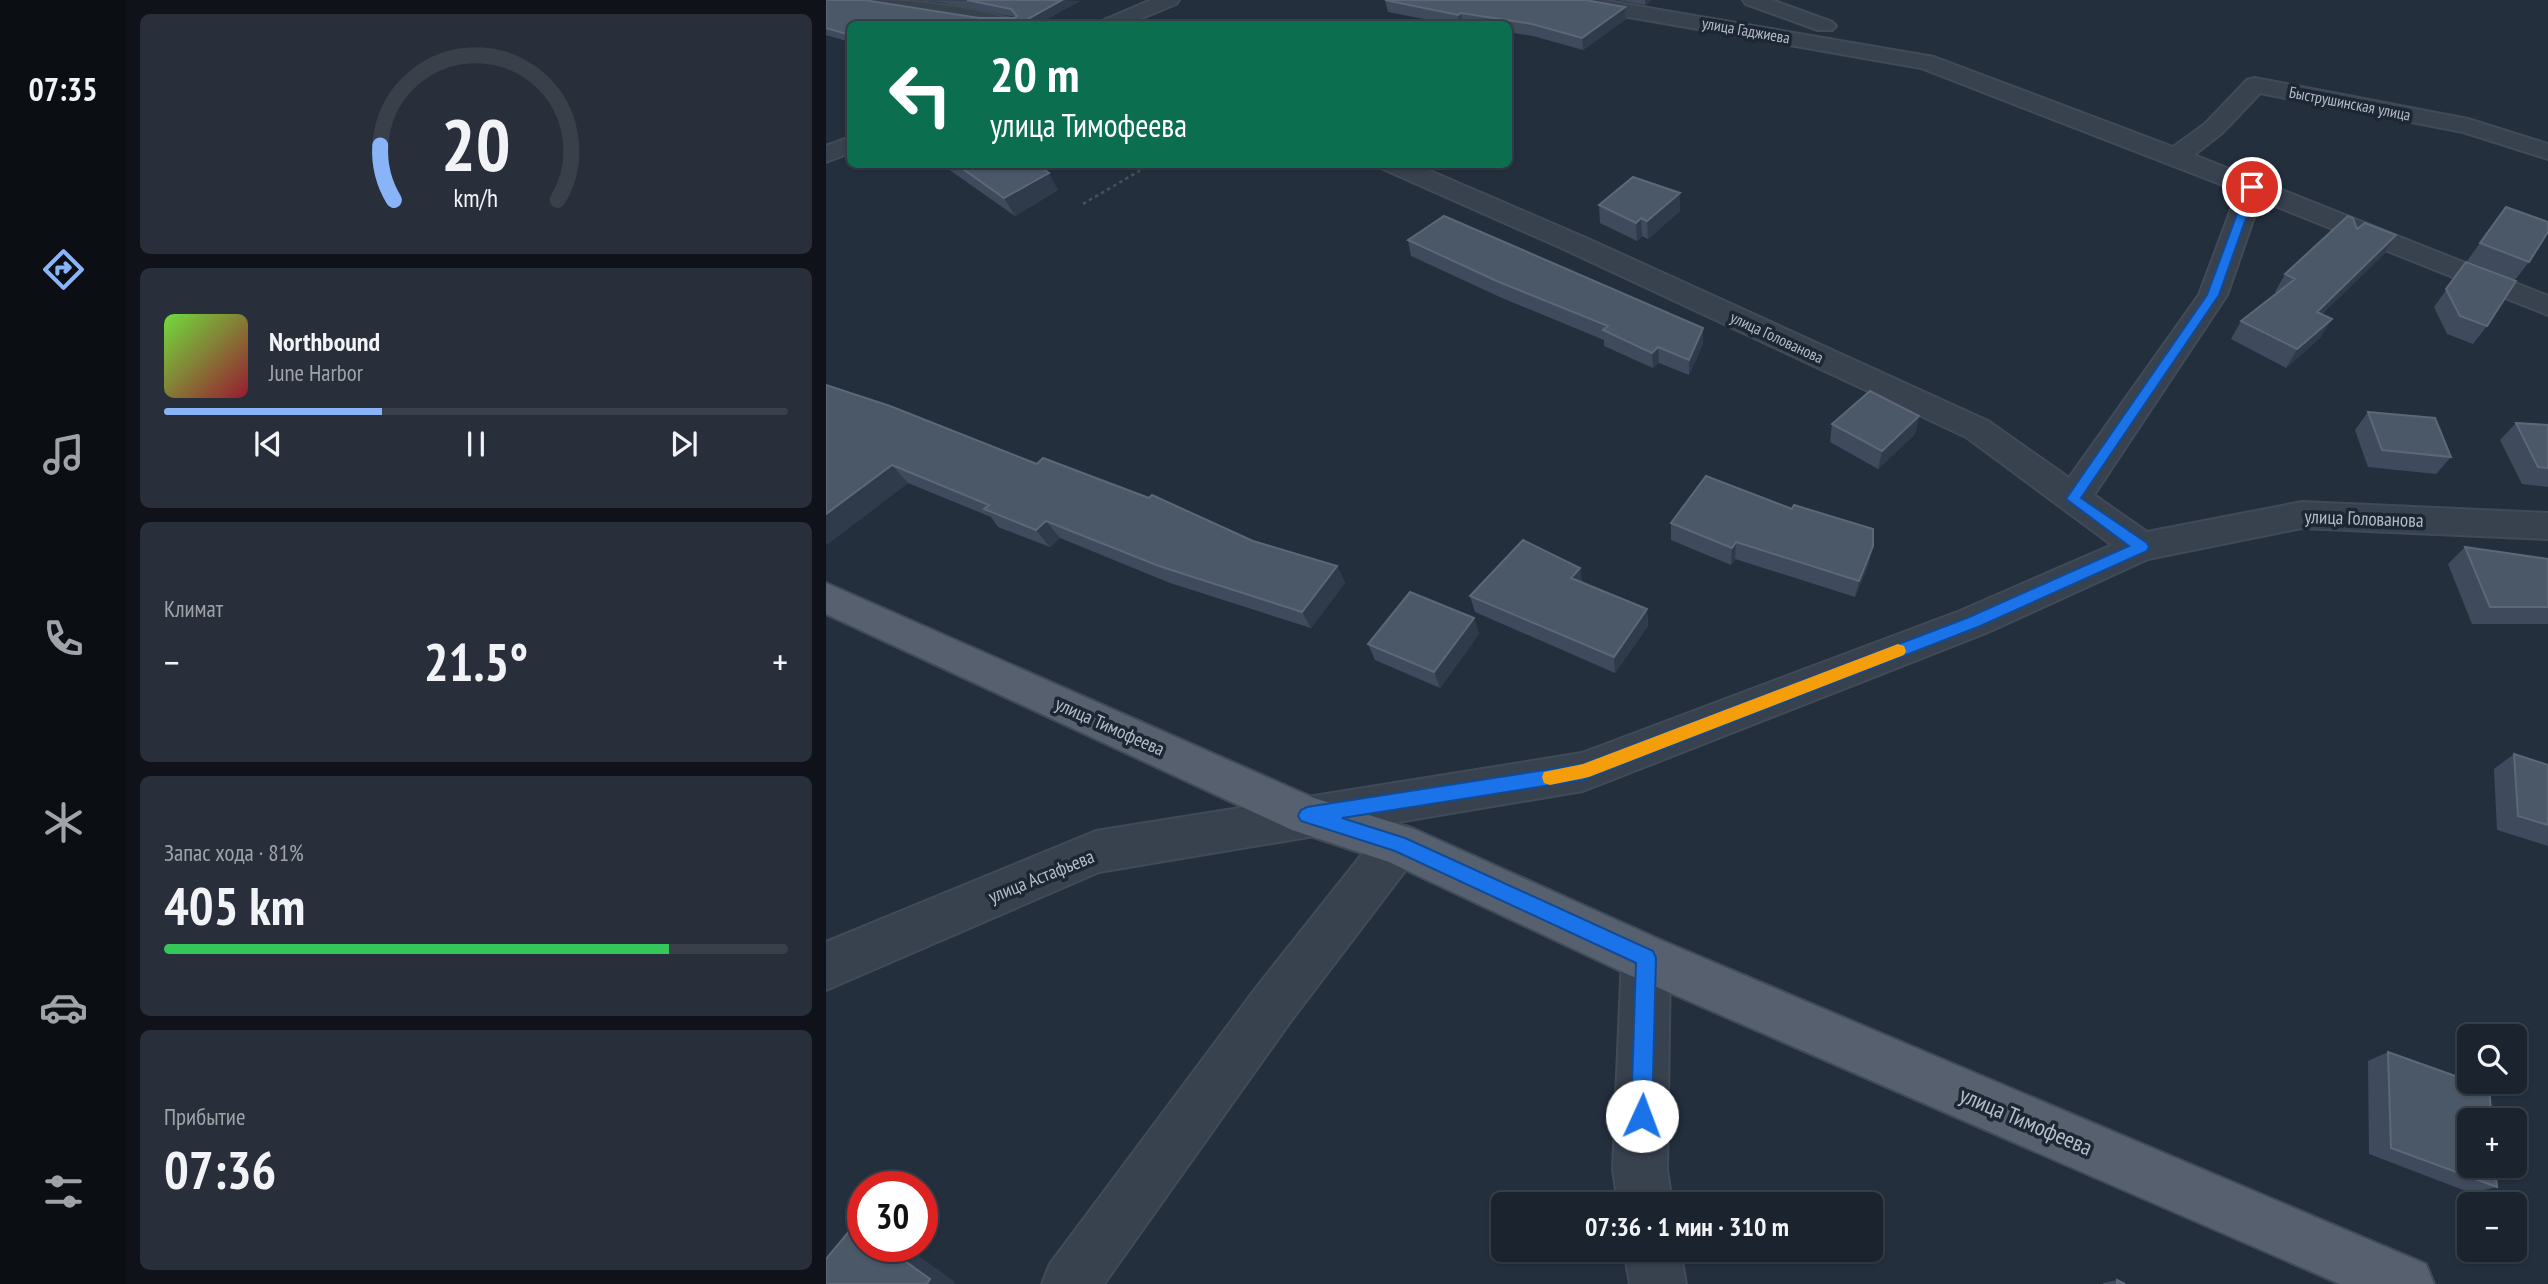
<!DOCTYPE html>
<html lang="ru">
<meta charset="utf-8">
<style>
body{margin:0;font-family:"PT Sans Narrow",sans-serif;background:#282f3a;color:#f1f3f6;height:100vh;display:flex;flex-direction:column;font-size:26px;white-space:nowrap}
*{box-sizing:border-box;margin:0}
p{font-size:23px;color:#a0a4aa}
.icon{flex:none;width:38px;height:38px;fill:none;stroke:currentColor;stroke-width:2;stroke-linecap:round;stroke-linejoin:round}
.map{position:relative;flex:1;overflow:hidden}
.sheet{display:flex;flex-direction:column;gap:14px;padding:14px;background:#0f1319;width:700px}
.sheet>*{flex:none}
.hud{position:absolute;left:21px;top:21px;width:665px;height:147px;border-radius:10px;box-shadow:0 2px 5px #0004,0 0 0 2px #39404a;background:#0b6e4f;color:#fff;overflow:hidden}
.buttons{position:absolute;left:1631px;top:1024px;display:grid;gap:14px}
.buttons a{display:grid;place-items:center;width:70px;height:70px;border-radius:10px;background:#1b232e;box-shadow:0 2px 5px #0004,0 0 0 2px #39404a;font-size:35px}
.speed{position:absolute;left:21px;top:1171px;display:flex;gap:14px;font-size:35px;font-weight:700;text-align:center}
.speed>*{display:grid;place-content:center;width:91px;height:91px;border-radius:50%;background:#1b232e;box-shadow:0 2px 5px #0004,0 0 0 2px #39404a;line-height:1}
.speed .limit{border:10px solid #d22;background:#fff;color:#111}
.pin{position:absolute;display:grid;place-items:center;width:60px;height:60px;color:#fff;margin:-30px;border:4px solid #fff;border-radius:50%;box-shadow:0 2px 7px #0007}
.me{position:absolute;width:77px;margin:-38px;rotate:2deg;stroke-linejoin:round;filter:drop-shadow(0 0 5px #0008)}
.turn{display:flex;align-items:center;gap:24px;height:147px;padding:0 28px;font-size:32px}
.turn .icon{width:91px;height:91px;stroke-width:2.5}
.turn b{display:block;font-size:49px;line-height:60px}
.big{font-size:52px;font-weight:800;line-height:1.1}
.sheet .widget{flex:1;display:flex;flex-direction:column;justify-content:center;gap:10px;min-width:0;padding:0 24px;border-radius:10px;background:#282f3a}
.sheet .dial{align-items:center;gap:0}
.dial svg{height:182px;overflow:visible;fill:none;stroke:#39404a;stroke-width:7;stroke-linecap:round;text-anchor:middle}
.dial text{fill:#f1f3f6;stroke:none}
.song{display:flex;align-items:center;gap:21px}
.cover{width:84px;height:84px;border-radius:10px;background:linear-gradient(135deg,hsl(100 70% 55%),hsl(350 70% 35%))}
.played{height:7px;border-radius:4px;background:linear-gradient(90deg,#8ab4f8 35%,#39404a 35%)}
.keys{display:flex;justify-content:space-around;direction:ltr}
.heat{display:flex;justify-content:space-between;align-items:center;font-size:38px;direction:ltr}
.charge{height:10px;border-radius:5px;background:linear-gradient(90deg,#34c759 81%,#39404a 0)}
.trip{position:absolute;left:665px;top:1192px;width:392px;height:70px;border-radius:10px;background:#1b232e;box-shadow:0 2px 5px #0004,0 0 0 2px #39404a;font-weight:800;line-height:70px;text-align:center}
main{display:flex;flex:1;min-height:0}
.tabs{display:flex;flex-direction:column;width:126px;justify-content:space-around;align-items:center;background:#0b0e12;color:#a0a4aa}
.tabs .icon{width:49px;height:49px}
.tabs .active{color:#8ab4f8}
.tabs b{font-size:32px;color:#f1f3f6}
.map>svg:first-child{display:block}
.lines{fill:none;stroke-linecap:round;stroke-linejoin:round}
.street-casing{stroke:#414a57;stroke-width:4}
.primary-casing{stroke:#414a57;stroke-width:4}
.path{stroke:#3f5557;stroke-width:2.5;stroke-dasharray:3.5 3.5;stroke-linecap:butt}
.street{fill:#38414e;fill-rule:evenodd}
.primary{fill:#56606e;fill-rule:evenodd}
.wall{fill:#3f4b5c}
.shaded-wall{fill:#2f3b4b}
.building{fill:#4b5868;stroke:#5c6777;stroke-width:2}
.route{fill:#1a73e8;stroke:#114b97;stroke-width:2}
.slow{fill:#f59e0b}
.labels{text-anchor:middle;stroke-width:7;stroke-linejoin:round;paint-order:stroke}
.far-street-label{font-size:16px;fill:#b4bcc9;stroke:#1d2633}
.street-label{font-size:19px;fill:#b4bcc9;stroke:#1d2633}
.near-street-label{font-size:23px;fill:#b4bcc9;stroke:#1d2633}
</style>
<main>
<nav class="tabs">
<b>07:35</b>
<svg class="icon active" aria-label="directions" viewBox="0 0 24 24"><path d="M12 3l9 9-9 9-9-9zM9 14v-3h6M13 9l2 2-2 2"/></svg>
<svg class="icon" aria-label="music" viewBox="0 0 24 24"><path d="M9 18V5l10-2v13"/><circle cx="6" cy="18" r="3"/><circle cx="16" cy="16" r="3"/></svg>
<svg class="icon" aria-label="phone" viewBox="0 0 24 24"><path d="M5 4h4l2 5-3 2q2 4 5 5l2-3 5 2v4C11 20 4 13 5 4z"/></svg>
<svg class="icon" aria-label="climate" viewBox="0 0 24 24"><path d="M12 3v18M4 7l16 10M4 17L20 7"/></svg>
<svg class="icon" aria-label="car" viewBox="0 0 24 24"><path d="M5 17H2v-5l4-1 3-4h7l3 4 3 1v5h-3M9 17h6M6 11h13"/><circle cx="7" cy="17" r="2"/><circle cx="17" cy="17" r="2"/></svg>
<svg class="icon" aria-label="filters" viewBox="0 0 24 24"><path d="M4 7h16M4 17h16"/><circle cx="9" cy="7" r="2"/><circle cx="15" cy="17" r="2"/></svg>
</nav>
<section class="sheet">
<div class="widget dial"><svg viewBox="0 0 100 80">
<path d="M14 69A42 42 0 1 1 86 69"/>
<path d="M14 69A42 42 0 0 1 8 45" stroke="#8ab4f8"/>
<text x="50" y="56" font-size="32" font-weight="700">20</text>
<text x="50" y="72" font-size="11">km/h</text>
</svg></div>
<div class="widget">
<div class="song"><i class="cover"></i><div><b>Northbound</b><p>June Harbor</p></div></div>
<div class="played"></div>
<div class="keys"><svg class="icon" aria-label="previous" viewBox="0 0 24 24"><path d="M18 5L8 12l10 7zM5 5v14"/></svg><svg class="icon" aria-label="pause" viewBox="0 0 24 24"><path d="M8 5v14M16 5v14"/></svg><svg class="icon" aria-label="next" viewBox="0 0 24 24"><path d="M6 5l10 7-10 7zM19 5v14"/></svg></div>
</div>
<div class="widget"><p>Климат</p>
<div class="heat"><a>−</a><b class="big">21.5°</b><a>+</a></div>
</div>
<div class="widget"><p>Запас хода · 81%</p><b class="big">405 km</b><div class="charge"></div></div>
<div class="widget"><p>Прибытие</p><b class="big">07:36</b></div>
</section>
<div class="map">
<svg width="1722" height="1284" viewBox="0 0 1722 1284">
<rect width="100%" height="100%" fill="#242f3e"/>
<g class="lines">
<defs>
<path id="street" d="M 34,0 C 93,0 132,5 189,20 L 193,24 L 158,24 L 127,17 L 44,6 L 37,4 Z
M 325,0 L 353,0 L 350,4 L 302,24 L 274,24 L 278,20 Z
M 730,0 L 776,0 L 1108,57 L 1347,147 L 1380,123 L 1421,80 L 1429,78 L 1642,119 L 1722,144 L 1722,159 L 1637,132 L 1434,93 L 1396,133 L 1368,155 L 1722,296 L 1722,315 L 1434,200 L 1401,295 L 1268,495 L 1321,532 L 1476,502 L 1722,513 L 1722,539 L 1476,528 L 1322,559 L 1160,633 L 757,791 L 273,872 L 0,990 L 0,942 L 270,831 L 756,753 L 1134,611 L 1286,545 L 1140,437 L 740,250 L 557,169 L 554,164 L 588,164 L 760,238 L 1162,421 L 1243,478 L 1373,295 L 1412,191 L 1095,68 L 740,6 L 733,4 Z
M 917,0 L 946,0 L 1006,22 L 1010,26 L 1006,30 L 992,30 L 920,4 Z
M 24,137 L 24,153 L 0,162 L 0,146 Z
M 572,823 L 588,829 L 594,844 L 588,859 L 464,1022 L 278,1284 L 216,1284 L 224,1264 L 430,988 L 556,829 Z
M 820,934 L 837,941 L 844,958 L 841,1169 L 846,1204 L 792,1204 L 787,1169 L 796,958 L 803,941 Z
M 798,1250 L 854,1250 L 860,1284 L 804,1284 Z"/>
<path id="primary" d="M 0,583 L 488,798 L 588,829 L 837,941 L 1600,1264 L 1608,1284 L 1514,1284 L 803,975 L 563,862 L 466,830 L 0,614 Z"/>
</defs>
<!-- street casing -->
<use href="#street" class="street-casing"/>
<!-- primary casing -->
<use href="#primary" class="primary-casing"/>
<!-- path -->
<path class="path" d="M 257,204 L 325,164"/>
<!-- street -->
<use href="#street" class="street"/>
<!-- primary -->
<use href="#primary" class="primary"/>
</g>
<!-- wall -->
<path class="wall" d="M 0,0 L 153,18 L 189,17 L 113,2 L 88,0 L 254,1 L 212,24 L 24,24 L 24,42 L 0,35 Z
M 559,0 L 799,7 L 800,19 L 757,50 L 707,36 L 682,32 L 682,24 L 624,24 L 562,12 Z
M 791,0 L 826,0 L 819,5 Z
M 115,164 L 210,164 L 232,190 L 189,216 Z
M 854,193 L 854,211 L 822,239 L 816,236 L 811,241 L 774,223 L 773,205 Z
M 1680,207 L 1703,262 L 1689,280 L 1641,261 Z
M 1531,229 L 1570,235 L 1559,253 L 1496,314 L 1495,337 L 1460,368 L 1405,339 L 1415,321 L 1451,293 L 1449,292 L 1459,274 Z
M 582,240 L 877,344 L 863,375 L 833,363 L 827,368 L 778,346 L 778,340 L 676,298 L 585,256 Z
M 1640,262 L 1661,326 L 1647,344 L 1621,334 L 1608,307 Z
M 0,385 L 211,464 L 427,541 L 511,566 L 519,583 L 485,628 L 344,583 L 234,538 L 224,547 L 172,527 L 165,517 L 82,483 L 0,545 Z
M 1542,412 L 1625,457 L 1610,474 L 1542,467 L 1529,430 Z
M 1093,416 L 1089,434 L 1052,469 L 1004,442 L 1006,424 Z
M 1690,423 L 1722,425 L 1722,487 L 1696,484 L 1674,440 Z
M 845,523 L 1043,563 L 1029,597 L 909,559 L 905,565 L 845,540 Z
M 1639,547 L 1722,559 L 1722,624 L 1646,624 L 1622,564 Z
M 754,568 L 756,582 L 821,609 L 822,626 L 789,673 L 649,612 L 644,596 Z
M 648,618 L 653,634 L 614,688 L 549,660 L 542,644 Z
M 1688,754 L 1722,765 L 1722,846 L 1671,830 L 1668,769 Z
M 1562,1052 L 1671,1187 L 1645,1193 L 1543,1154 L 1542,1061 Z
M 1291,1280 L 1299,1284 L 1277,1284 L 1277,1283 Z"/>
<!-- shaded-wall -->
<path class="shaded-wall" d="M 236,0 L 254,1 L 212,24 L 193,24 Z
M 819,0 L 826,0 L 819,5 Z
M 799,7 L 800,19 L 757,50 L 756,38 Z
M 635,13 L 637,24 L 634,24 L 632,15 Z
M 223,173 L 232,190 L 189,216 L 178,198 Z
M 854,193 L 854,211 L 822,239 L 821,221 Z
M 815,218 L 816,236 L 811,241 L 810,223 Z
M 1570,235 L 1559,253 L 1480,330 L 1491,312 Z
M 1506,319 L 1495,337 L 1460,368 L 1471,349 Z
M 877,328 L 877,344 L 863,375 L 863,360 Z
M 832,347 L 833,363 L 827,368 L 826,353 Z
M 1093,416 L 1089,434 L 1052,469 L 1056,451 Z
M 66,465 L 82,483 L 0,545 L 0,514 Z
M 220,521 L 234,538 L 224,547 L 210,530 Z
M 910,542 L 909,559 L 905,565 L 906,548 Z
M 1047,546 L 1043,563 L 1029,597 L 1033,581 Z
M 511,566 L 519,583 L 485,628 L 476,612 Z
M 754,568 L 756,585 L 745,578 Z
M 821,609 L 822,626 L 789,673 L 788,657 Z
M 648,618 L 653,634 L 614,688 L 608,672 Z
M 58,1246 L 79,1246 L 129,1282 L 128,1284 L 101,1284 Z"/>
<!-- building -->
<path class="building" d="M 0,0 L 38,0 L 153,18 L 189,18 L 191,16 L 185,9 L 141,0 L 236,0 L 193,24 L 24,24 L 24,35 L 0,28 Z
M 559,0 L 759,0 L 799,7 L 756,38 L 706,24 L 635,13 L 632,15 Z
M 130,164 L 210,164 L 223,173 L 178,198 Z
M 807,177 L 854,193 L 821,221 L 815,218 L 810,223 L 773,205 Z
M 1680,207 L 1722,222 L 1722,232 L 1703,262 L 1654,243 Z
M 618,216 L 877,328 L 863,360 L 832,347 L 826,353 L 777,330 L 782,326 L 673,282 L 582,240 Z
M 1522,216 L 1527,218 L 1531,229 L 1539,223 L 1570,235 L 1491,312 L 1506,319 L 1471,349 L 1415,321 L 1469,279 L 1459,274 Z
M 1640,262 L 1690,281 L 1661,326 L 1634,316 L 1620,289 Z
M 0,385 L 64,406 L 211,464 L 217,458 L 323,498 L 326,495 L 427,541 L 511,566 L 476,612 L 333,566 L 220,521 L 210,530 L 158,509 L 163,505 L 66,465 L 0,514 Z
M 1044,391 L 1093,416 L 1056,451 L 1006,424 Z
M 1542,412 L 1609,418 L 1625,457 L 1556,450 Z
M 1690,423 L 1722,425 L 1722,468 L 1712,467 Z
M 880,476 L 966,509 L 968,505 L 1047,529 L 1047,546 L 1033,581 L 910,542 L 906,548 L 845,523 Z
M 697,540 L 754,568 L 745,578 L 821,609 L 788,657 L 644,596 Z
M 1639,547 L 1722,559 L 1722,607 L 1664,607 Z
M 584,592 L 648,618 L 608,672 L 542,644 Z
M 1688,754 L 1722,765 L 1722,825 L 1692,816 Z
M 1562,1052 L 1663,1088 L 1666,1120 L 1643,1120 L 1643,1166 L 1669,1166 L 1671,1187 L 1565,1148 Z
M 29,1224 L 37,1230 L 37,1246 L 58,1246 L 104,1279 L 101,1284 L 0,1284 L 0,1259 Z
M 1291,1280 L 1299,1284 L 1291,1284 Z"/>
<!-- route -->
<path class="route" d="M 1426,184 L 1431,187 L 1393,295 L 1255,498 L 1321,543 L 1323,547 L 1321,551 L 1152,627 L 757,780 L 516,818 L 579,838 L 827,951 L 830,958 L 826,1116 L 823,1124 L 816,1127 L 808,1124 L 805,1116 L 810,963 L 569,851 L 475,821 L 472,816 L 475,810 L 481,807 L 757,764 L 1141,618 L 1303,546 L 1240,499 L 1381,295 L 1421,187 Z"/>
<!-- slow -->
<path class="slow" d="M 1072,644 L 1078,646 L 1080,651 L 1078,655 L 763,777 L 724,785 L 718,783 L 716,777 L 718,772 L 757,764 Z"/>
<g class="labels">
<!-- far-street labels -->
<g class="far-street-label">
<text transform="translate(920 30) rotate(10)" y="6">улица Гаджиева</text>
<text transform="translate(1524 103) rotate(11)" y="6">Быструшинская улица</text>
<text transform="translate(951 337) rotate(25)" y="6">улица Голованова</text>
</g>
<!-- street labels -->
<g class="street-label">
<text transform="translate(1538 518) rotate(2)" y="7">улица Голованова</text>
<text transform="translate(284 726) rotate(24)" y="7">улица Тимофеева</text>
<text transform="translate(215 876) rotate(-22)" y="7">улица Астафьева</text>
</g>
<!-- near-street labels -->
<g class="near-street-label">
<text transform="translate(1200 1121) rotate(23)" y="8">улица Тимофеева</text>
</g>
</g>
</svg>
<div class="buttons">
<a><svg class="icon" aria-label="search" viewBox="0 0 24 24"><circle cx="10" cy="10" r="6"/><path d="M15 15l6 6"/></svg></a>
<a>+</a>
<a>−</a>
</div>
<div class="speed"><div class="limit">30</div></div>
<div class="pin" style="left:1426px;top:187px;background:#d93025"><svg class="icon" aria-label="arrive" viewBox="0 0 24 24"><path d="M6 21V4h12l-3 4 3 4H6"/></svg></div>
<svg class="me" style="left:816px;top:1116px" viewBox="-20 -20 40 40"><circle r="19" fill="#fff"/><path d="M0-13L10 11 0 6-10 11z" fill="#1a73e8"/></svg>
<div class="trip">07:36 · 1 мин · 310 m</div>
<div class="hud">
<div class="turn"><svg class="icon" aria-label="left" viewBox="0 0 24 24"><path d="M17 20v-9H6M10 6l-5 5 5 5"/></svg><div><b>20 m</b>улица Тимофеева</div></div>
</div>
</div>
</main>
